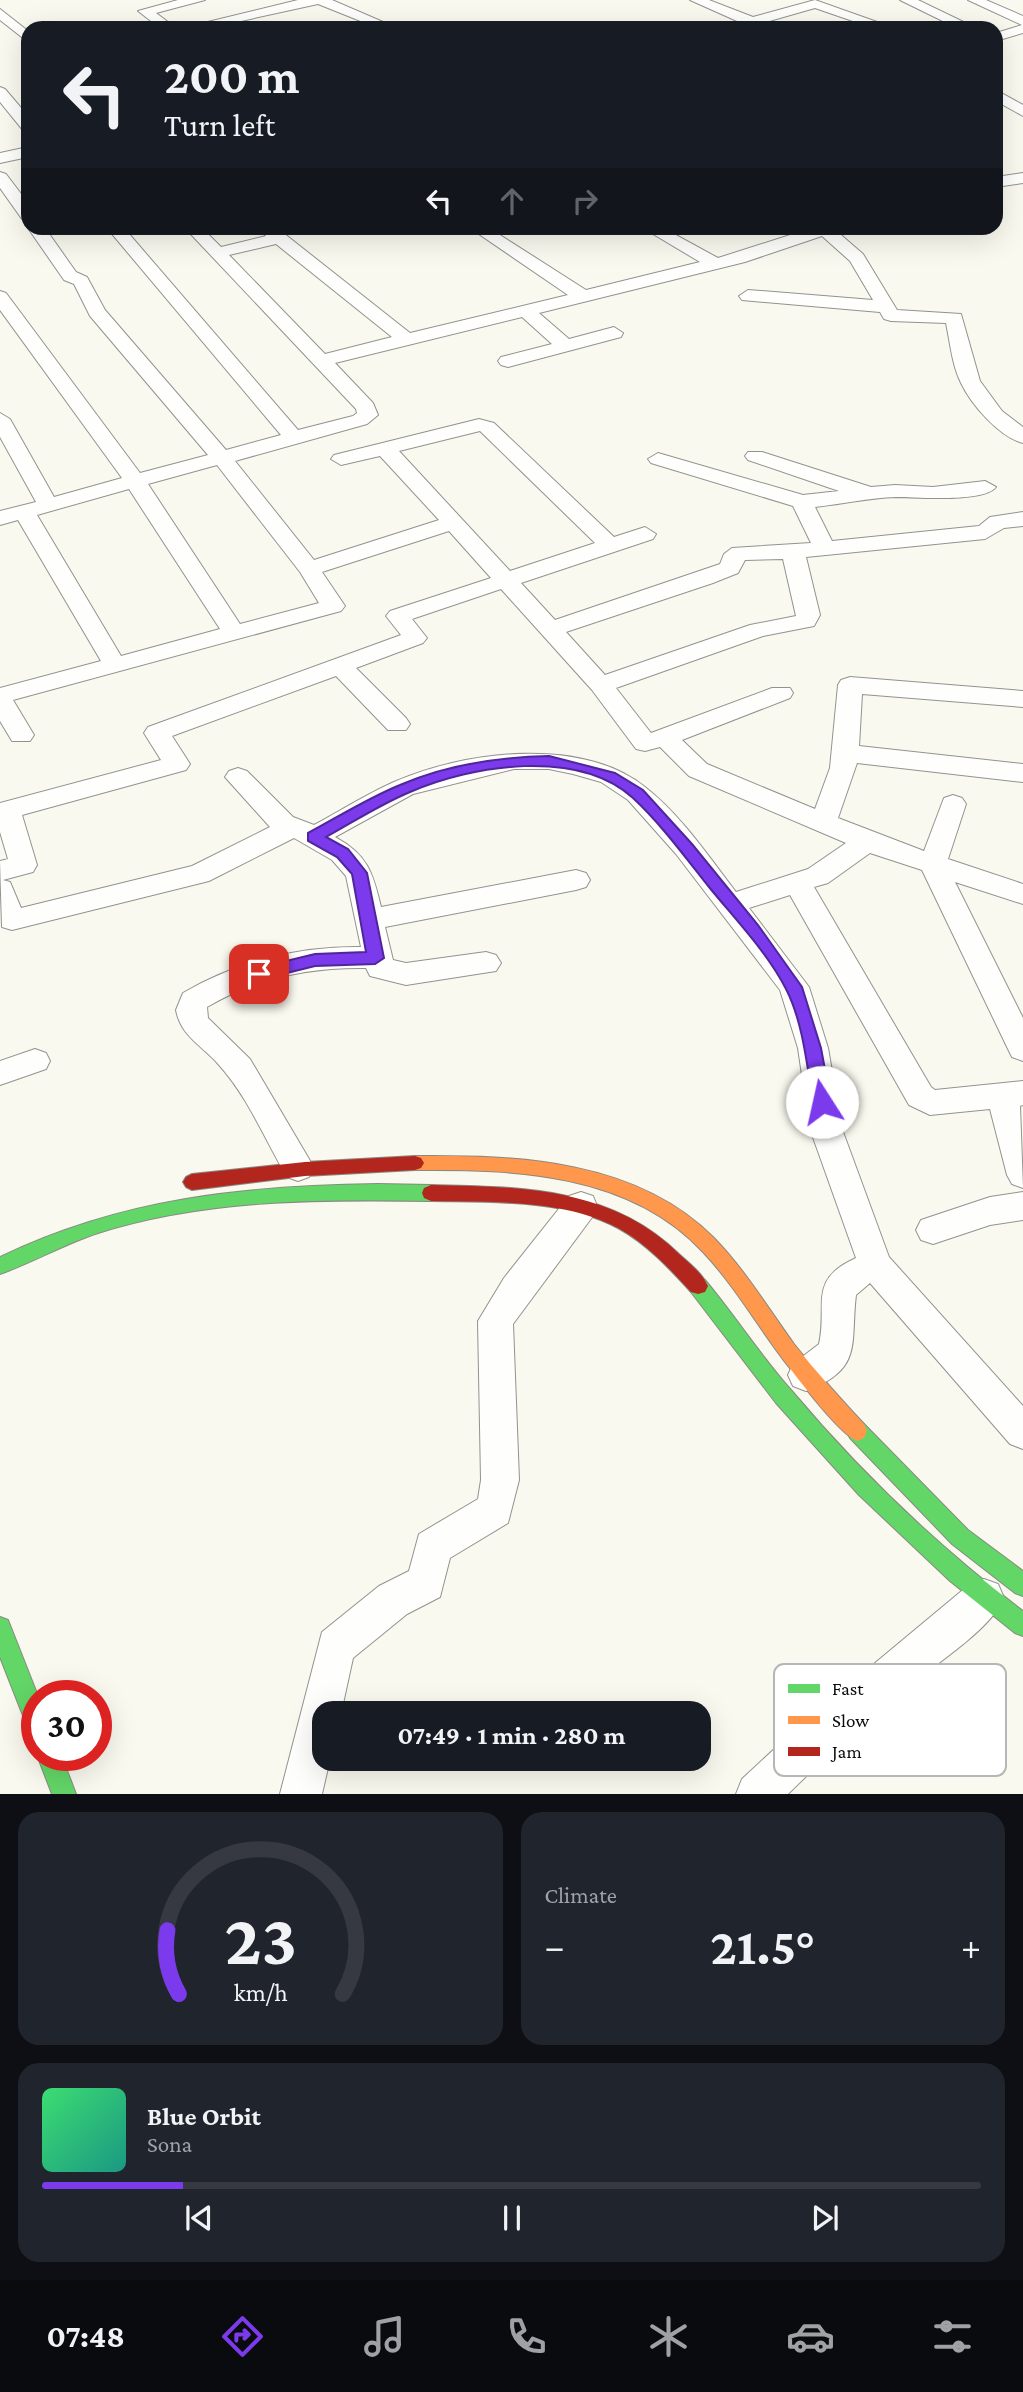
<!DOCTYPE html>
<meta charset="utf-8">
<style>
body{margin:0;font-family:"Crimson Pro",serif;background:#20242c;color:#f1f3f6;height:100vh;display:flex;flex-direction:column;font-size:26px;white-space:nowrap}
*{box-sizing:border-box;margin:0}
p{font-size:23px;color:#9ea1a6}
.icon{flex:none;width:38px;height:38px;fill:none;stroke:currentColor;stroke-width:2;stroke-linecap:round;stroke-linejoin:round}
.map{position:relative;height:1794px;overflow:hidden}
.details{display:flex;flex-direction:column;gap:18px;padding:18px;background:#0d0f14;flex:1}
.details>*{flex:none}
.guide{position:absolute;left:21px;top:21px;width:982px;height:214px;border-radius:21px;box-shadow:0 7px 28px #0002;background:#171b24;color:#f1f3f6;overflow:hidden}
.speed{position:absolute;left:21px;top:1680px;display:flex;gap:14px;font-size:35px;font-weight:700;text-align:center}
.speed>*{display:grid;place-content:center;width:91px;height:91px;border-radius:50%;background:#171b24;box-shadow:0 7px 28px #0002;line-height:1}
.speed .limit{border:10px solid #d22;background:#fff;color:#111}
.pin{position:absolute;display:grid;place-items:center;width:60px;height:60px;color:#fff;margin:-30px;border-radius:14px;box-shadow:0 4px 10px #0006}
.me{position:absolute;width:77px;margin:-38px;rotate:350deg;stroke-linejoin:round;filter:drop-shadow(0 0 5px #0008)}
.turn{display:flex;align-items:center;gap:24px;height:147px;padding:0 28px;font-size:32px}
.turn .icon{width:91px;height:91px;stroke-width:2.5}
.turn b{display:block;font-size:49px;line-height:60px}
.lanes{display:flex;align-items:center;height:66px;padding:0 28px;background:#0003;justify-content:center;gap:35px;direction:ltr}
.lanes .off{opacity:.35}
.big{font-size:52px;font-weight:700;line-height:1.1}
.details .card{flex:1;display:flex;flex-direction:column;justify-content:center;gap:10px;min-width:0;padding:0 24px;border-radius:21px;background:#20242c}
.details .dial{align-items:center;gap:0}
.dial svg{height:182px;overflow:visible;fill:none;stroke:#363941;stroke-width:7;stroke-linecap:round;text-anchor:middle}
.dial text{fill:#f1f3f6;stroke:none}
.song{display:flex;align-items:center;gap:21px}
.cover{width:84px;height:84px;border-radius:10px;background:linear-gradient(135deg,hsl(140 70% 55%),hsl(170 70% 35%))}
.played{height:7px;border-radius:4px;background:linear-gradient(90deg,#7c3aed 15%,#363941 15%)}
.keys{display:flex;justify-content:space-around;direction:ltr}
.heat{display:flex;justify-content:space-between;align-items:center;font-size:38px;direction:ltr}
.details .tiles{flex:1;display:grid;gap:18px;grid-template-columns:1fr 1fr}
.card:last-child{grid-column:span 2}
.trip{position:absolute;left:312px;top:1701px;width:399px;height:70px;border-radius:21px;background:#171b24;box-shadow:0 7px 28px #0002;font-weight:700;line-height:70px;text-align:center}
.dock{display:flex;height:112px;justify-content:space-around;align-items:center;background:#090b0e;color:#9ea1a6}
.dock .icon{width:49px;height:49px}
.dock .current{color:#7c3aed}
.dock b{font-size:32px;color:#f1f3f6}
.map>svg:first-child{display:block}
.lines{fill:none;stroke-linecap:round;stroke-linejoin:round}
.street-casing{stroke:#93928e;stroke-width:2}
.fast-casing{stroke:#898984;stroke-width:2}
.slow-casing{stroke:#898984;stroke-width:2}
.jam-casing{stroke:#898984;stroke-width:2}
.street{fill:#fefefd;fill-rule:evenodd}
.fast{fill:#63d668;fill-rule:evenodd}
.slow{fill:#ff974d;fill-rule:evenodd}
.jam{fill:#b3261e;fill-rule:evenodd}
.route{fill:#7c3aed;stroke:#51269a;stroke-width:2}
.key{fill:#fff;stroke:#b6b6b6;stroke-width:2}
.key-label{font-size:19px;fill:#0b0b0b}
</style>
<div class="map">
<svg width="1023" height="1794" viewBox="0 0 1023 1794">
<rect width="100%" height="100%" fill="#faf9ef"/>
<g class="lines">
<defs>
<path id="street" d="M 178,0 L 205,0 L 156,13 L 176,28 L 160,28 L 138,11 Z
M 298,0 L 332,0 L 397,28 L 378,28 L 318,4 L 209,28 L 183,28 Z
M 690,0 L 709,0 L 753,17 L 815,0 L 894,28 L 873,28 L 815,8 L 766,22 L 775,28 L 746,25 Z
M 900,0 L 918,0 L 976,28 L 957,28 Z
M 968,0 L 986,0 L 1023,16 L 1023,33 L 996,41 L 996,33 L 1022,25 Z
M 0,9 L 28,31 L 28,42 L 0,20 Z
M 0,87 L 5,89 L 28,116 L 28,131 L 22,129 L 0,102 Z
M 996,90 L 1023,105 L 1023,116 L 996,101 Z
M 28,147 L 28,157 L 0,163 L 0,153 Z
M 0,172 L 6,174 L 28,203 L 28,220 L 22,219 L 0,188 Z
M 1023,173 L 1023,183 L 996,187 L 996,177 Z
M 28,228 L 45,228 L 76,272 L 87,277 L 105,310 L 226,450 L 281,435 L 107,228 L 124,228 L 298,430 L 353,416 L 357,413 L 356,409 L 185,228 L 202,228 L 221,247 L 266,236 L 259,228 L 277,228 L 410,333 L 568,295 L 470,228 L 489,228 L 586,290 L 700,262 L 643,228 L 663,228 L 718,258 L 812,228 L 833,228 L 863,254 L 897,310 L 961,314 L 980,381 L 1002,411 L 1023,427 L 1023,443 C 999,437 971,404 961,383 C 952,365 950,342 946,323 L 891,321 L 884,319 L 880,312 L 742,300 L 739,296 L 748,290 L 873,300 L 850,261 L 822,236 L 745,262 L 539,313 L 569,339 L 614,327 L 623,333 L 621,337 L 508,367 L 501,365 L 498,361 L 501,357 L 552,344 L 522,317 L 335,363 L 373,403 L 378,415 L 367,424 L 235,461 L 314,560 L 439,520 L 380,456 L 341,465 L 331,459 L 334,455 L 479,419 L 494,423 L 614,537 L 645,527 L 656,534 L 653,539 L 521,583 L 555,620 L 720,564 L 724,554 L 732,548 L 811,543 L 793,506 L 651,463 L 648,459 L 658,453 L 803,495 L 839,491 L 748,460 L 745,456 L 748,452 L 762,452 L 871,487 L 895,485 L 933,487 L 985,481 L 996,487 C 984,503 916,497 896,497 C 869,498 842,504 815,507 L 832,541 L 979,526 L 990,517 L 1023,512 L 1023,526 L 1004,528 L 985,539 L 806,557 L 820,615 L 814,626 L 763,636 L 616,688 L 651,733 L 772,688 L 790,688 L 793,693 L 790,698 L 682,740 L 707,764 L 815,809 L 830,768 L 838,685 L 841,680 L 850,677 L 1023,691 L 1023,707 L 862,694 L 859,746 L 1023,764 L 1023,782 L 857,763 L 838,818 L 924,851 L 944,798 L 953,795 L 962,798 L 966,804 L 948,859 L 1023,884 L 1023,904 L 955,882 L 1023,1018 L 1023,1061 L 1012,1057 L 1008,1049 L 922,870 L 870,853 L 828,883 L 814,887 L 931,1087 L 935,1090 L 1023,1081 L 1023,1105 L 1020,1106 L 1023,1188 L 1012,1184 L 1007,1175 L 990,1109 L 930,1115 L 909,1105 L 790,895 L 749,908 L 809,987 L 828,1048 L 842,1129 L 889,1257 L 1023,1406 L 1023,1449 L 1010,1444 L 870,1283 L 856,1295 C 850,1344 864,1369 806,1391 L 793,1386 L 788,1375 L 793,1364 L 819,1344 C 828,1304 807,1280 856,1258 L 810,1129 L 798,1048 L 780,990 L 676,854 L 628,800 L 601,782 L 573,774 L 549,769 L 514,769 L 413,794 L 335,837 C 368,855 373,873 381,907 L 576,870 L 586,873 L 590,880 L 586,887 L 576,890 L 385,927 L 393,960 L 406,963 L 486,952 L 496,955 L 501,963 L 496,971 L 406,985 L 370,976 L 366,968 C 309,967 256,978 207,1007 L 208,1018 L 250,1059 L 309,1159 L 314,1168 L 309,1177 L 298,1181 L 287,1177 C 265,1140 248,1097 219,1065 C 203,1046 181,1037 176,1010 L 183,993 C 236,962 298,946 361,947 L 346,876 L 332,860 L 294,838 L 209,881 L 12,930 L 2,927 L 0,861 L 8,859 L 0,832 L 0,803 L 161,760 L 144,733 L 148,727 L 401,635 L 386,616 L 390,611 L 491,578 L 449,531 L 322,572 L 345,606 L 341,611 L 13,700 L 34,735 L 30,741 L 12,741 L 0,721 L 0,688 L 101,661 L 18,520 L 0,525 L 0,511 L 36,502 L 0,437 L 0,413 L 10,419 L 54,497 L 122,478 L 0,310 L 0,291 L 6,293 L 140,473 L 208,455 L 90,316 L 74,284 L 64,280 ZM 276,244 L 392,337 L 325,354 L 229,255 ZM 480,431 L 595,543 L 510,571 L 399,451 ZM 217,465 L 300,572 L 319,603 L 240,624 L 148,484 ZM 129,489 L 220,629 L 121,656 L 37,515 ZM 783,559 L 796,616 L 750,625 L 605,675 L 566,632 L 713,583 L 738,573 L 745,560 ZM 501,589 L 592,690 L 636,749 L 645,751 L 660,747 L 689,776 L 846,843 L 808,869 L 736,892 C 709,857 681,815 645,787 C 581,736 465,751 394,782 C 367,794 340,811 314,825 L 293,817 L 247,771 L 238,768 L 229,771 L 225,777 L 270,827 L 192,866 L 21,908 L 10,882 L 3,880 L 33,872 L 37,865 L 22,815 L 186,770 L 190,764 L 172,736 L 336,676 L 388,730 L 406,730 L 410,724 L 406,718 L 356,668 L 423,643 L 427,638 L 412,619 Z
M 35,1049 L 46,1053 L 50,1061 L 46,1069 L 0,1085 L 0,1061 Z
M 581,1192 L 593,1196 L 597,1206 L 593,1216 L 513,1324 L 519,1480 L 508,1523 L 450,1558 L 440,1597 L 407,1614 L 353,1658 L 341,1713 L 324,1713 L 324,1759 L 330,1759 L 322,1794 L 280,1794 L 322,1632 L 379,1586 L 409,1571 L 419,1534 L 478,1499 L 481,1480 L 478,1321 L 504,1278 L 569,1196 Z
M 1023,1192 L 1023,1220 L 990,1225 L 933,1244 L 921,1240 L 916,1230 L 921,1220 L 990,1197 Z
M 984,1579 L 998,1584 L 1004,1598 C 991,1628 944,1658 918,1679 C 874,1716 829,1753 788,1794 L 736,1794 L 742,1779 L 797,1728 L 970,1584 Z"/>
<path id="fast" d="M 378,1184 L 431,1185 L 438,1188 L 440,1193 L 438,1198 L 431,1201 C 321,1199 205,1199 98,1233 C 64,1244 34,1262 0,1274 L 0,1257 C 122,1198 244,1186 378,1184 Z
M 698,1278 L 705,1280 C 735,1316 760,1355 791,1390 C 860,1472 937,1546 1023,1611 L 1023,1636 L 1015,1633 L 950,1581 L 859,1495 L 776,1403 L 691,1292 L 688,1286 L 691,1280 Z
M 857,1421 L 864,1424 L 968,1530 L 1023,1571 L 1023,1596 L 1015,1593 L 952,1544 L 850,1438 L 847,1431 L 850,1424 Z
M 0,1617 L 8,1620 L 38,1696 L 37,1735 L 29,1731 L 0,1657 Z
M 37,1755 L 61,1755 L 76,1794 L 52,1794 Z"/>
<path id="slow" d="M 415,1156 C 518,1155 637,1160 714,1238 C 745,1270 768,1308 794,1344 C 816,1372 840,1398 864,1424 L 867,1431 L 864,1438 L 857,1441 C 839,1433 802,1384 789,1367 C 759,1329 736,1287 703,1252 C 630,1173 515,1169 415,1170 L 409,1168 L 406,1163 L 409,1158 Z"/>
<path id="jam" d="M 415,1156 L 421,1158 L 424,1163 L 421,1168 L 415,1170 L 305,1176 L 192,1190 L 186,1187 L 183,1182 L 186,1177 L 192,1174 L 305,1162 Z
M 431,1185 C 521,1187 611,1187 679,1254 C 689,1263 702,1273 708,1286 L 705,1292 L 698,1294 L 691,1292 C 669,1268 647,1244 618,1228 C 564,1199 491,1202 431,1201 L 424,1198 L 422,1193 L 424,1188 Z"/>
</defs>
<!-- street casing -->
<use href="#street" class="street-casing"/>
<!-- fast casing -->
<use href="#fast" class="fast-casing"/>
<!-- slow casing -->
<use href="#slow" class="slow-casing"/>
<!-- jam casing -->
<use href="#jam" class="jam-casing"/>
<!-- street -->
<use href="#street" class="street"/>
<!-- fast -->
<use href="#fast" class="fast"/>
<!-- slow -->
<use href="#slow" class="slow"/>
<!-- jam -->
<use href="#jam" class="jam"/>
</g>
<!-- route -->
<path class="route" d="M 549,756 L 615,773 L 643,790 L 692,844 L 758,925 L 802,987 L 821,1048 L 831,1102 L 828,1107 L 815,1107 L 813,1102 C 807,1066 803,1022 786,989 C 767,952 735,919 709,887 C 685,857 661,824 633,798 C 578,748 472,765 410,792 C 381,804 353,822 326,837 L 348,849 L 367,873 L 384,958 L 375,964 L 315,966 L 259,980 L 253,978 L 253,969 L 315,954 L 366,952 L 352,874 L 337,857 L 308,841 L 308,833 C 338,817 368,798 400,785 C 446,765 499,757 549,756 Z"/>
<!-- legend -->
<rect x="774" y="1664" width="232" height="112" rx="10" class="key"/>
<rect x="788" y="1684" width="32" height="9" fill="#63d668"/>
<rect x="788" y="1716" width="32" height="8" fill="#ff974d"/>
<rect x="788" y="1747" width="32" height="9" fill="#b3261e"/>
<g class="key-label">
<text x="832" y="1695">Fast</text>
<text x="832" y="1727">Slow</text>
<text x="832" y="1758">Jam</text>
</g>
</svg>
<div class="speed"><div class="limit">30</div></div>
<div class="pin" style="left:259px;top:974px;background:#d93025"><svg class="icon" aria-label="arrive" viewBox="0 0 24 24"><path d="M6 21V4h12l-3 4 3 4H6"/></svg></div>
<svg class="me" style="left:822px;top:1102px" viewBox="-20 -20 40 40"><circle r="19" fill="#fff"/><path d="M0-13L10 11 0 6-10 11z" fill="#7c3aed"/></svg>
<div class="trip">07:49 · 1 min · 280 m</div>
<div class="guide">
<div class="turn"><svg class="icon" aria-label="left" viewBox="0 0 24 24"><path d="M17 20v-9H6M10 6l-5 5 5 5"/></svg><div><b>200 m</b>Turn left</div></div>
<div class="lanes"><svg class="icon" aria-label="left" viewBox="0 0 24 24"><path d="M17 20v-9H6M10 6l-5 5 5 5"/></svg><svg class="icon off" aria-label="ahead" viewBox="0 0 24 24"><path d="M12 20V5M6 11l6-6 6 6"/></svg><svg class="icon off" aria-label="right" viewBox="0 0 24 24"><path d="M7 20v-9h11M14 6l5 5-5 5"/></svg></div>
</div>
</div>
<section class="details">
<div class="tiles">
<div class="card dial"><svg viewBox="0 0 100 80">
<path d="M14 69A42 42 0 1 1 86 69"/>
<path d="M14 69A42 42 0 0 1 9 41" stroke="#7c3aed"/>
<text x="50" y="56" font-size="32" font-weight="700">23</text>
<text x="50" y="72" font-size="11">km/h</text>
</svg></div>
<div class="card"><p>Climate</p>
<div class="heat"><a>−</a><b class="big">21.5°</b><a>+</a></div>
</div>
<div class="card">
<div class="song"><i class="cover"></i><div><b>Blue Orbit</b><p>Sona</p></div></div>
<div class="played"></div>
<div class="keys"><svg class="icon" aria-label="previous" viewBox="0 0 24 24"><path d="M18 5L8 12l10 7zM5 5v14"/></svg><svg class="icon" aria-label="pause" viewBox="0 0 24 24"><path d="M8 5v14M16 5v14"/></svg><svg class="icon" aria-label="next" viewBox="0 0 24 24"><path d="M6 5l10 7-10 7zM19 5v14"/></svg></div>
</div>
</div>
</section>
<nav class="dock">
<b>07:48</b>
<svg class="icon current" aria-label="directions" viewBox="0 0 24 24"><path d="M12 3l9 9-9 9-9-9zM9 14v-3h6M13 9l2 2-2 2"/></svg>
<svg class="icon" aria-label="music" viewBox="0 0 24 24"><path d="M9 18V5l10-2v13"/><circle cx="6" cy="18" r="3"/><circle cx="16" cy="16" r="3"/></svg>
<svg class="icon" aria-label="phone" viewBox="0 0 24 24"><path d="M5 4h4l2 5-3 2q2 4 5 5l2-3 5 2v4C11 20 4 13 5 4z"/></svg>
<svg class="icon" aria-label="climate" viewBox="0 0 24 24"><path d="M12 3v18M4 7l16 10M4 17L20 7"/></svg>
<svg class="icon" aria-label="car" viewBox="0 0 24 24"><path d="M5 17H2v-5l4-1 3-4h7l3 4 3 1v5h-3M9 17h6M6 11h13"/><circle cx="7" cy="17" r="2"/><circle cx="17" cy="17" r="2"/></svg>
<svg class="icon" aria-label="filters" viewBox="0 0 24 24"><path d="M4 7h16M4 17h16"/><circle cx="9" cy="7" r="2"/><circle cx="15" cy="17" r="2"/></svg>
</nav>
